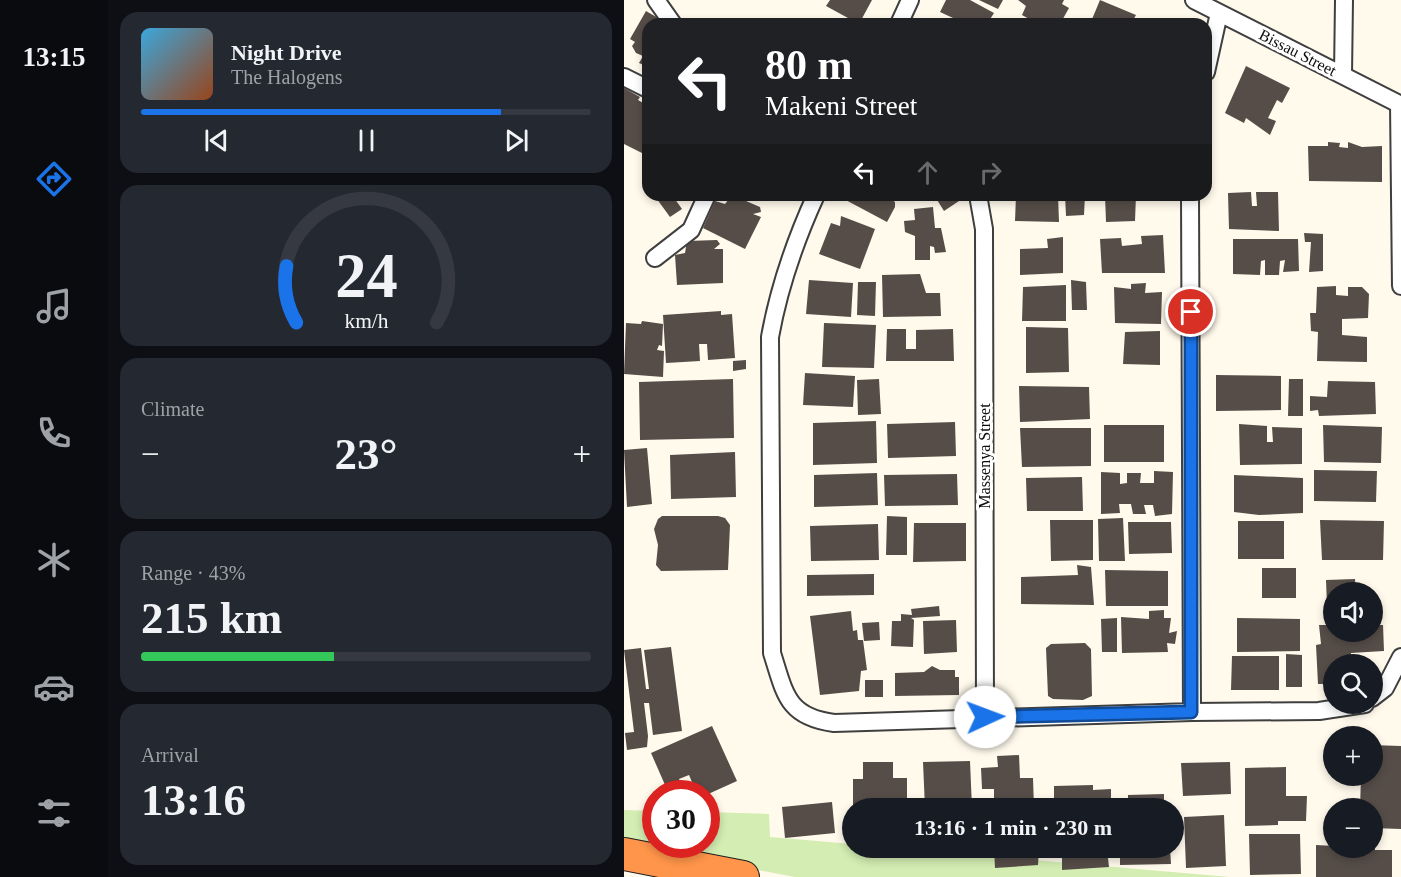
<!DOCTYPE html>
<meta charset="utf-8">
<style>
body{margin:0;font-family:"Times New Roman",serif;background:#242831;color:#f1f3f6;height:100vh;display:flex;flex-direction:column;font-size:22px;white-space:nowrap}
*{box-sizing:border-box;margin:0}
p{font-size:20px;color:#9ea1a6}
.icon{flex:none;width:33px;height:33px;fill:none;stroke:currentColor;stroke-width:2;stroke-linecap:round;stroke-linejoin:round}
.map{position:relative;flex:1;overflow:hidden}
.drawer{display:flex;flex-direction:column;gap:12px;padding:12px;background:#0d0f14;width:516px}
.drawer>*{flex:none}
.banner{position:absolute;left:18px;top:18px;width:570px;height:183px;border-radius:18px;box-shadow:0 3px 9px #0003;background:#202124;color:#fff;overflow:hidden}
.controls{position:absolute;left:699px;top:582px;display:grid;gap:12px}
.controls a{display:grid;place-items:center;width:60px;height:60px;border-radius:50%;background:#171b24;box-shadow:0 3px 9px #0003;font-size:30px}
.speed{position:absolute;left:18px;top:780px;display:flex;gap:12px;font-size:30px;font-weight:700;text-align:center}
.speed>*{display:grid;place-content:center;width:78px;height:78px;border-radius:50%;background:#171b24;box-shadow:0 3px 9px #0003;line-height:1}
.speed .limit{border:9px solid #d22;background:#fff;color:#111}
.pin{position:absolute;display:grid;place-items:center;width:51px;height:51px;color:#fff;margin:-26px;border:3px solid #fff;border-radius:50%;box-shadow:0 2px 6px #0007}
.me{position:absolute;width:66px;margin:-33px;rotate:88deg;stroke-linejoin:round;filter:drop-shadow(0 0 4px #0008)}
.turn{display:flex;align-items:center;gap:21px;height:126px;padding:0 24px;font-size:27px}
.turn .icon{width:78px;height:78px;stroke-width:2.5}
.turn b{display:block;font-size:42px;line-height:51px}
.lanes{display:flex;align-items:center;height:57px;padding:0 24px;background:#0003;justify-content:center;gap:30px;direction:ltr}
.lanes .off{opacity:.35}
.big{font-size:45px;font-weight:700;line-height:1.1}
.drawer .widget{flex:1;display:flex;flex-direction:column;justify-content:center;gap:9px;min-width:0;padding:0 21px;border-radius:18px;background:#242831}
.drawer .dial{align-items:center;gap:0}
.dial svg{height:156px;overflow:visible;fill:none;stroke:#363941;stroke-width:7;stroke-linecap:round;text-anchor:middle}
.dial text{fill:#f1f3f6;stroke:none}
.song{display:flex;align-items:center;gap:18px}
.cover{width:72px;height:72px;border-radius:9px;background:linear-gradient(135deg,hsl(200 70% 55%),hsl(20 70% 35%))}
.played{height:6px;border-radius:3px;background:linear-gradient(90deg,#1a73e8 80%,#363941 80%)}
.keys{display:flex;justify-content:space-around;direction:ltr}
.heat{display:flex;justify-content:space-between;align-items:center;font-size:33px;direction:ltr}
.charge{height:9px;border-radius:4px;background:linear-gradient(90deg,#34c759 43%,#363941 0)}
.trip{position:absolute;left:218px;top:798px;width:342px;height:60px;border-radius:30px;background:#171b24;box-shadow:0 3px 9px #0003;font-weight:700;line-height:60px;text-align:center}
main{display:flex;flex:1;min-height:0}
.dock{display:flex;flex-direction:column;width:108px;justify-content:space-around;align-items:center;background:#090b0e;color:#9ea1a6}
.dock .icon{width:42px;height:42px}
.dock .on{color:#1a73e8}
.dock b{font-size:27px;color:#f1f3f6}
.map>svg:first-child{display:block}
.green{fill:#d3edb2}
.building{fill:#564d48}
.lines{fill:none;stroke-linecap:round;stroke-linejoin:round}
.street-casing{stroke:#3f3f3f;stroke-width:20}
.highway-casing{stroke:#1d1d1d;stroke-width:34}
.street{stroke:#fff;stroke-width:16}
.highway{stroke:#ff954a;stroke-width:32}
.route-casing{stroke:#114b97;stroke-width:15}
.route{stroke:#1a73e8;stroke-width:10}
.labels{text-anchor:middle;stroke-width:6;stroke-linejoin:round;paint-order:stroke}
.street-label{font-size:16px;fill:#0c0c0c;stroke:#fff}
</style>
<main>
<nav class="dock">
<b>13:15</b>
<svg class="icon on" aria-label="directions" viewBox="0 0 24 24"><path d="M12 3l9 9-9 9-9-9zM9 14v-3h6M13 9l2 2-2 2"/></svg>
<svg class="icon" aria-label="music" viewBox="0 0 24 24"><path d="M9 18V5l10-2v13"/><circle cx="6" cy="18" r="3"/><circle cx="16" cy="16" r="3"/></svg>
<svg class="icon" aria-label="phone" viewBox="0 0 24 24"><path d="M5 4h4l2 5-3 2q2 4 5 5l2-3 5 2v4C11 20 4 13 5 4z"/></svg>
<svg class="icon" aria-label="climate" viewBox="0 0 24 24"><path d="M12 3v18M4 7l16 10M4 17L20 7"/></svg>
<svg class="icon" aria-label="car" viewBox="0 0 24 24"><path d="M5 17H2v-5l4-1 3-4h7l3 4 3 1v5h-3M9 17h6M6 11h13"/><circle cx="7" cy="17" r="2"/><circle cx="17" cy="17" r="2"/></svg>
<svg class="icon" aria-label="filters" viewBox="0 0 24 24"><path d="M4 7h16M4 17h16"/><circle cx="9" cy="7" r="2"/><circle cx="15" cy="17" r="2"/></svg>
</nav>
<section class="drawer">
<div class="widget">
<div class="song"><i class="cover"></i><div><b>Night Drive</b><p>The Halogens</p></div></div>
<div class="played"></div>
<div class="keys"><svg class="icon" aria-label="previous" viewBox="0 0 24 24"><path d="M18 5L8 12l10 7zM5 5v14"/></svg><svg class="icon" aria-label="pause" viewBox="0 0 24 24"><path d="M8 5v14M16 5v14"/></svg><svg class="icon" aria-label="next" viewBox="0 0 24 24"><path d="M6 5l10 7-10 7zM19 5v14"/></svg></div>
</div>
<div class="widget dial"><svg viewBox="0 0 100 80">
<path d="M14 69A42 42 0 1 1 86 69"/>
<path d="M14 69A42 42 0 0 1 9 40" stroke="#1a73e8"/>
<text x="50" y="56" font-size="32" font-weight="700">24</text>
<text x="50" y="72" font-size="11">km/h</text>
</svg></div>
<div class="widget"><p>Climate</p>
<div class="heat"><a>−</a><b class="big">23°</b><a>+</a></div>
</div>
<div class="widget"><p>Range · 43%</p><b class="big">215 km</b><div class="charge"></div></div>
<div class="widget"><p>Arrival</p><b class="big">13:16</b></div>
</section>
<div class="map">
<svg width="777" height="877" viewBox="0 0 777 877">
<rect width="100%" height="100%" fill="#fffaec"/>
<!-- green -->
<path class="green" d="M 0,810 L 31,811 L 32,844 L 82,844 L 83,812 L 145,814 L 146,837 L 228,844 L 228,848 L 270,848 L 606,877 L 171,877 L 0,845 Z"/>
<!-- building -->
<path class="building" d="M 206,0 L 248,0 L 235,24 L 202,6 Z
M 322,0 L 346,0 L 370,13 L 363,24 L 342,24 L 316,12 Z
M 355,0 L 379,0 L 374,9 Z
M 394,0 L 440,0 L 438,4 L 445,8 L 436,24 L 426,20 L 424,24 L 414,24 L 398,15 L 402,6 Z
M 476,0 L 512,15 L 507,24 L 466,24 Z
M 22,11 L 41,22 L 40,24 L 24,24 L 24,67 L 15,63 L 19,56 L 12,53 L 8,46 L 11,42 L 6,39 Z
M 622,66 L 666,88 L 658,103 L 653,100 L 644,118 L 652,121 L 646,135 L 622,118 L 620,123 L 601,113 Z
M 0,88 L 16,97 L 14,100 L 21,104 L 23,110 L 19,124 L 24,127 L 21,132 L 24,133 L 24,142 L 18,153 L 0,144 Z
M 704,142 L 716,143 L 715,147 L 724,148 L 724,142 L 738,147 L 758,146 L 758,182 L 685,181 L 684,146 L 704,146 Z
M 627,192 L 628,206 L 633,206 L 632,192 L 654,192 L 655,231 L 605,229 L 604,193 Z
M 30,195 L 48,195 L 58,209 L 46,217 Z
M 108,195 L 136,207 L 137,212 L 129,214 L 137,217 L 121,249 L 79,228 L 91,201 L 101,204 Z
M 220,195 L 269,195 L 266,199 L 271,202 L 271,207 L 263,222 L 218,198 Z
M 310,195 L 335,195 L 338,199 L 320,211 Z
M 392,195 L 434,195 L 435,222 L 391,221 Z
M 441,195 L 461,195 L 460,215 L 442,216 Z
M 481,195 L 512,195 L 511,221 L 482,222 Z
M 309,207 L 311,228 L 317,228 L 322,252 L 311,253 L 310,247 L 306,246 L 306,260 L 291,260 L 291,236 L 281,232 L 280,221 L 291,220 L 290,209 Z
M 217,216 L 251,229 L 236,269 L 195,254 L 207,223 L 216,226 Z
M 680,233 L 699,234 L 699,271 L 685,272 L 687,242 L 681,242 Z
M 539,235 L 541,273 L 478,273 L 476,239 L 497,238 L 498,246 L 518,244 L 517,236 Z
M 439,237 L 439,273 L 396,275 L 396,249 L 424,248 L 423,239 Z
M 609,239 L 674,239 L 675,271 L 659,272 L 661,260 L 656,261 L 655,275 L 641,275 L 641,260 L 637,261 L 636,275 L 609,274 Z
M 93,240 L 96,244 L 90,249 L 99,249 L 99,283 L 53,285 L 51,255 L 61,253 L 63,241 Z
M 296,274 L 302,293 L 316,293 L 317,316 L 259,317 L 258,275 Z
M 185,280 L 229,283 L 227,317 L 182,314 Z
M 447,280 L 462,282 L 463,310 L 448,310 Z
M 234,282 L 252,282 L 251,316 L 233,315 Z
M 522,283 L 521,293 L 538,292 L 537,324 L 491,323 L 490,287 L 507,289 L 507,284 Z
M 442,285 L 442,321 L 398,321 L 399,287 Z
M 712,286 L 712,295 L 724,296 L 724,287 L 738,287 L 745,294 L 744,318 L 718,319 L 718,335 L 743,337 L 743,362 L 693,361 L 694,332 L 687,331 L 686,313 L 692,313 L 693,287 Z
M 97,311 L 97,315 L 108,314 L 111,358 L 84,360 L 83,344 L 75,344 L 76,361 L 42,363 L 39,315 Z
M 18,321 L 39,324 L 38,346 L 35,345 L 33,350 L 40,351 L 39,377 L 0,374 L 2,323 L 17,324 Z
M 200,323 L 252,325 L 250,368 L 198,367 Z
M 402,327 L 444,328 L 445,372 L 402,373 Z
M 263,329 L 282,329 L 282,349 L 292,349 L 292,330 L 329,329 L 330,361 L 262,361 Z
M 536,331 L 536,365 L 499,364 L 501,332 Z
M 122,360 L 122,369 L 109,371 L 109,361 Z
M 181,373 L 231,376 L 229,407 L 179,405 Z
M 592,375 L 657,376 L 657,410 L 592,411 Z
M 109,379 L 110,438 L 16,440 L 15,382 Z
M 255,379 L 257,414 L 234,415 L 233,380 Z
M 665,379 L 679,379 L 679,416 L 664,416 Z
M 704,381 L 751,382 L 752,414 L 695,416 L 694,410 L 686,411 L 686,396 L 703,397 Z
M 395,386 L 465,387 L 466,419 L 396,422 Z
M 252,421 L 253,463 L 189,465 L 189,423 Z
M 331,422 L 332,456 L 264,458 L 263,424 Z
M 615,424 L 643,426 L 643,442 L 649,442 L 648,427 L 678,428 L 678,464 L 616,465 Z
M 480,425 L 540,425 L 540,462 L 480,462 Z
M 699,425 L 758,427 L 757,463 L 700,462 Z
M 396,428 L 467,428 L 467,466 L 398,467 Z
M 23,448 L 28,504 L 3,507 L 0,450 Z
M 111,452 L 112,497 L 47,499 L 46,455 Z
M 690,470 L 753,471 L 752,502 L 690,501 Z
M 530,471 L 549,472 L 548,514 L 531,516 L 529,505 L 520,505 L 522,514 L 509,514 L 507,504 L 495,504 L 496,513 L 477,514 L 477,472 L 496,473 L 496,484 L 503,483 L 503,473 L 517,473 L 516,483 L 530,483 Z
M 253,473 L 254,505 L 190,507 L 190,475 Z
M 333,474 L 334,505 L 261,506 L 260,475 Z
M 610,475 L 679,478 L 679,513 L 635,515 L 610,512 Z
M 458,477 L 459,511 L 403,511 L 402,478 Z
M 94,516 L 101,518 L 106,525 L 104,570 L 37,571 L 32,565 L 34,545 L 30,529 L 34,519 L 38,516 Z
M 263,516 L 283,517 L 283,555 L 262,555 Z
M 499,518 L 501,561 L 475,561 L 474,519 Z
M 426,520 L 469,520 L 469,560 L 427,561 Z
M 696,520 L 760,521 L 759,560 L 698,560 Z
M 614,521 L 660,521 L 660,559 L 614,559 Z
M 504,522 L 547,522 L 548,553 L 505,554 Z
M 290,523 L 342,523 L 342,561 L 289,562 Z
M 254,524 L 255,560 L 187,561 L 186,526 Z
M 453,565 L 467,567 L 470,605 L 397,604 L 397,577 L 454,575 Z
M 638,568 L 672,568 L 672,598 L 638,598 Z
M 481,570 L 544,571 L 544,606 L 482,606 Z
M 250,574 L 250,595 L 183,596 L 183,575 Z
M 731,579 L 732,592 L 710,592 L 710,606 L 703,606 L 702,580 Z
M 315,606 L 316,616 L 287,618 L 290,620 L 289,647 L 267,646 L 268,621 L 277,621 L 277,614 L 288,615 L 287,609 Z
M 540,610 L 540,618 L 547,618 L 545,633 L 553,631 L 551,644 L 543,643 L 544,652 L 498,653 L 497,617 L 525,619 L 525,611 Z
M 227,611 L 229,631 L 233,630 L 234,640 L 239,640 L 243,670 L 237,671 L 235,691 L 196,695 L 186,616 Z
M 493,618 L 493,652 L 478,652 L 477,619 Z
M 613,618 L 676,619 L 676,651 L 613,652 Z
M 332,620 L 333,652 L 300,654 L 299,621 Z
M 255,622 L 256,640 L 240,641 L 238,623 Z
M 695,625 L 710,625 L 710,632 L 748,632 L 748,625 L 759,625 L 760,651 L 727,653 L 727,664 L 710,664 L 710,684 L 694,684 L 692,645 L 697,644 Z
M 461,643 L 467,649 L 468,696 L 459,700 L 429,699 L 424,696 L 422,648 L 427,644 Z
M 47,647 L 58,731 L 29,735 L 25,703 L 20,703 L 24,736 L 23,747 L 3,750 L 1,733 L 10,732 L 0,650 L 17,648 L 22,689 L 25,689 L 20,650 Z
M 662,654 L 678,655 L 678,687 L 662,687 Z
M 608,656 L 655,656 L 655,690 L 607,690 Z
M 308,666 L 316,670 L 331,670 L 331,677 L 335,677 L 335,695 L 271,696 L 271,673 L 300,672 Z
M 241,680 L 259,680 L 259,697 L 241,697 Z
M 88,726 L 113,781 L 82,795 L 73,794 L 65,775 L 55,779 L 61,794 L 45,794 L 27,753 Z
M 748,745 L 777,746 L 777,829 L 748,828 L 748,808 L 736,808 L 737,776 L 748,776 Z
M 395,755 L 396,778 L 409,778 L 410,808 L 358,808 L 358,804 L 370,804 L 370,789 L 358,789 L 357,768 L 374,767 L 373,756 Z
M 346,761 L 348,808 L 301,808 L 299,762 Z
M 239,762 L 269,762 L 269,778 L 283,778 L 283,808 L 229,808 L 229,779 L 239,779 Z
M 606,762 L 607,794 L 559,796 L 557,763 Z
M 662,767 L 662,796 L 683,796 L 682,821 L 654,821 L 654,825 L 621,826 L 621,768 Z
M 469,785 L 469,790 L 487,789 L 487,808 L 430,808 L 430,786 Z
M 540,794 L 540,804 L 548,804 L 548,808 L 504,808 L 504,795 Z
M 208,802 L 211,833 L 161,838 L 158,807 Z
M 600,815 L 602,866 L 562,868 L 560,817 Z
M 625,834 L 676,834 L 677,874 L 626,875 Z
M 748,839 L 751,839 L 751,850 L 768,850 L 768,877 L 692,877 L 692,845 L 748,848 Z
M 303,848 L 349,848 L 350,855 L 303,857 Z
M 370,848 L 415,848 L 414,865 L 371,868 Z
M 496,848 L 546,848 L 547,864 L 496,865 Z
M 483,849 L 485,867 L 438,870 L 438,851 Z"/>
<g class="lines">
<defs>
<path id="street" d="M 32,0 L 49,24
M 570,0 L 777,105
M 275,24 L 286,0
M 582,72 L 595,13
M 719,75 L 720,0
M 0,77 L 24,89
M 775,104 L 777,286
M 192,195 C 171,241 155,287 146,337 L 148,653 C 161,694 163,717 210,723 L 568,712 L 695,711 L 741,704
M 354,195 L 360,229 L 361,717
M 566,195 L 568,712
M 31,258 L 67,230 L 83,195
M 748,698 L 761,688 L 777,657"/>
<path id="highway" d="M 0,854 L 119,877"/>
</defs>
<!-- street casing -->
<use href="#street" class="street-casing"/>
<!-- highway casing -->
<use href="#highway" class="highway-casing"/>
<!-- street -->
<use href="#street" class="street"/>
<!-- highway -->
<use href="#highway" class="highway"/>
</g>
<g class="lines">
<defs>
<path id="route" d="M 361,717 L 567,712 L 567,312"/>
</defs>
<!-- route casing -->
<use href="#route" class="route-casing"/>
<!-- route -->
<use href="#route" class="route"/>
</g>
<g class="labels">
<!-- street labels -->
<g class="street-label">
<text transform="translate(674 52) rotate(27)" y="6">Bissau Street</text>
<text transform="translate(360 456) rotate(-90)" y="6">Massenya Street</text>
</g>
</g>
</svg>
<div class="controls">
<a><svg class="icon" aria-label="sound" viewBox="0 0 24 24"><path d="M4 9h4l5-4v14l-5-4H4zM17 9q2 3 0 6"/></svg></a>
<a><svg class="icon" aria-label="search" viewBox="0 0 24 24"><circle cx="10" cy="10" r="6"/><path d="M15 15l6 6"/></svg></a>
<a>+</a>
<a>−</a>
</div>
<div class="speed"><div class="limit">30</div></div>
<div class="pin" style="left:567px;top:312px;background:#d93025"><svg class="icon" aria-label="arrive" viewBox="0 0 24 24"><path d="M6 21V4h12l-3 4 3 4H6"/></svg></div>
<svg class="me" style="left:361px;top:717px" viewBox="-20 -20 40 40"><circle r="19" fill="#fff"/><path d="M0-13L10 11 0 6-10 11z" fill="#1a73e8"/></svg>
<div class="trip">13:16 · 1 min · 230 m</div>
<div class="banner">
<div class="turn"><svg class="icon" aria-label="left" viewBox="0 0 24 24"><path d="M17 20v-9H6M10 6l-5 5 5 5"/></svg><div><b>80 m</b>Makeni Street</div></div>
<div class="lanes"><svg class="icon" aria-label="left" viewBox="0 0 24 24"><path d="M17 20v-9H6M10 6l-5 5 5 5"/></svg><svg class="icon off" aria-label="ahead" viewBox="0 0 24 24"><path d="M12 20V5M6 11l6-6 6 6"/></svg><svg class="icon off" aria-label="right" viewBox="0 0 24 24"><path d="M7 20v-9h11M14 6l5 5-5 5"/></svg></div>
</div>
</div>
</main>
